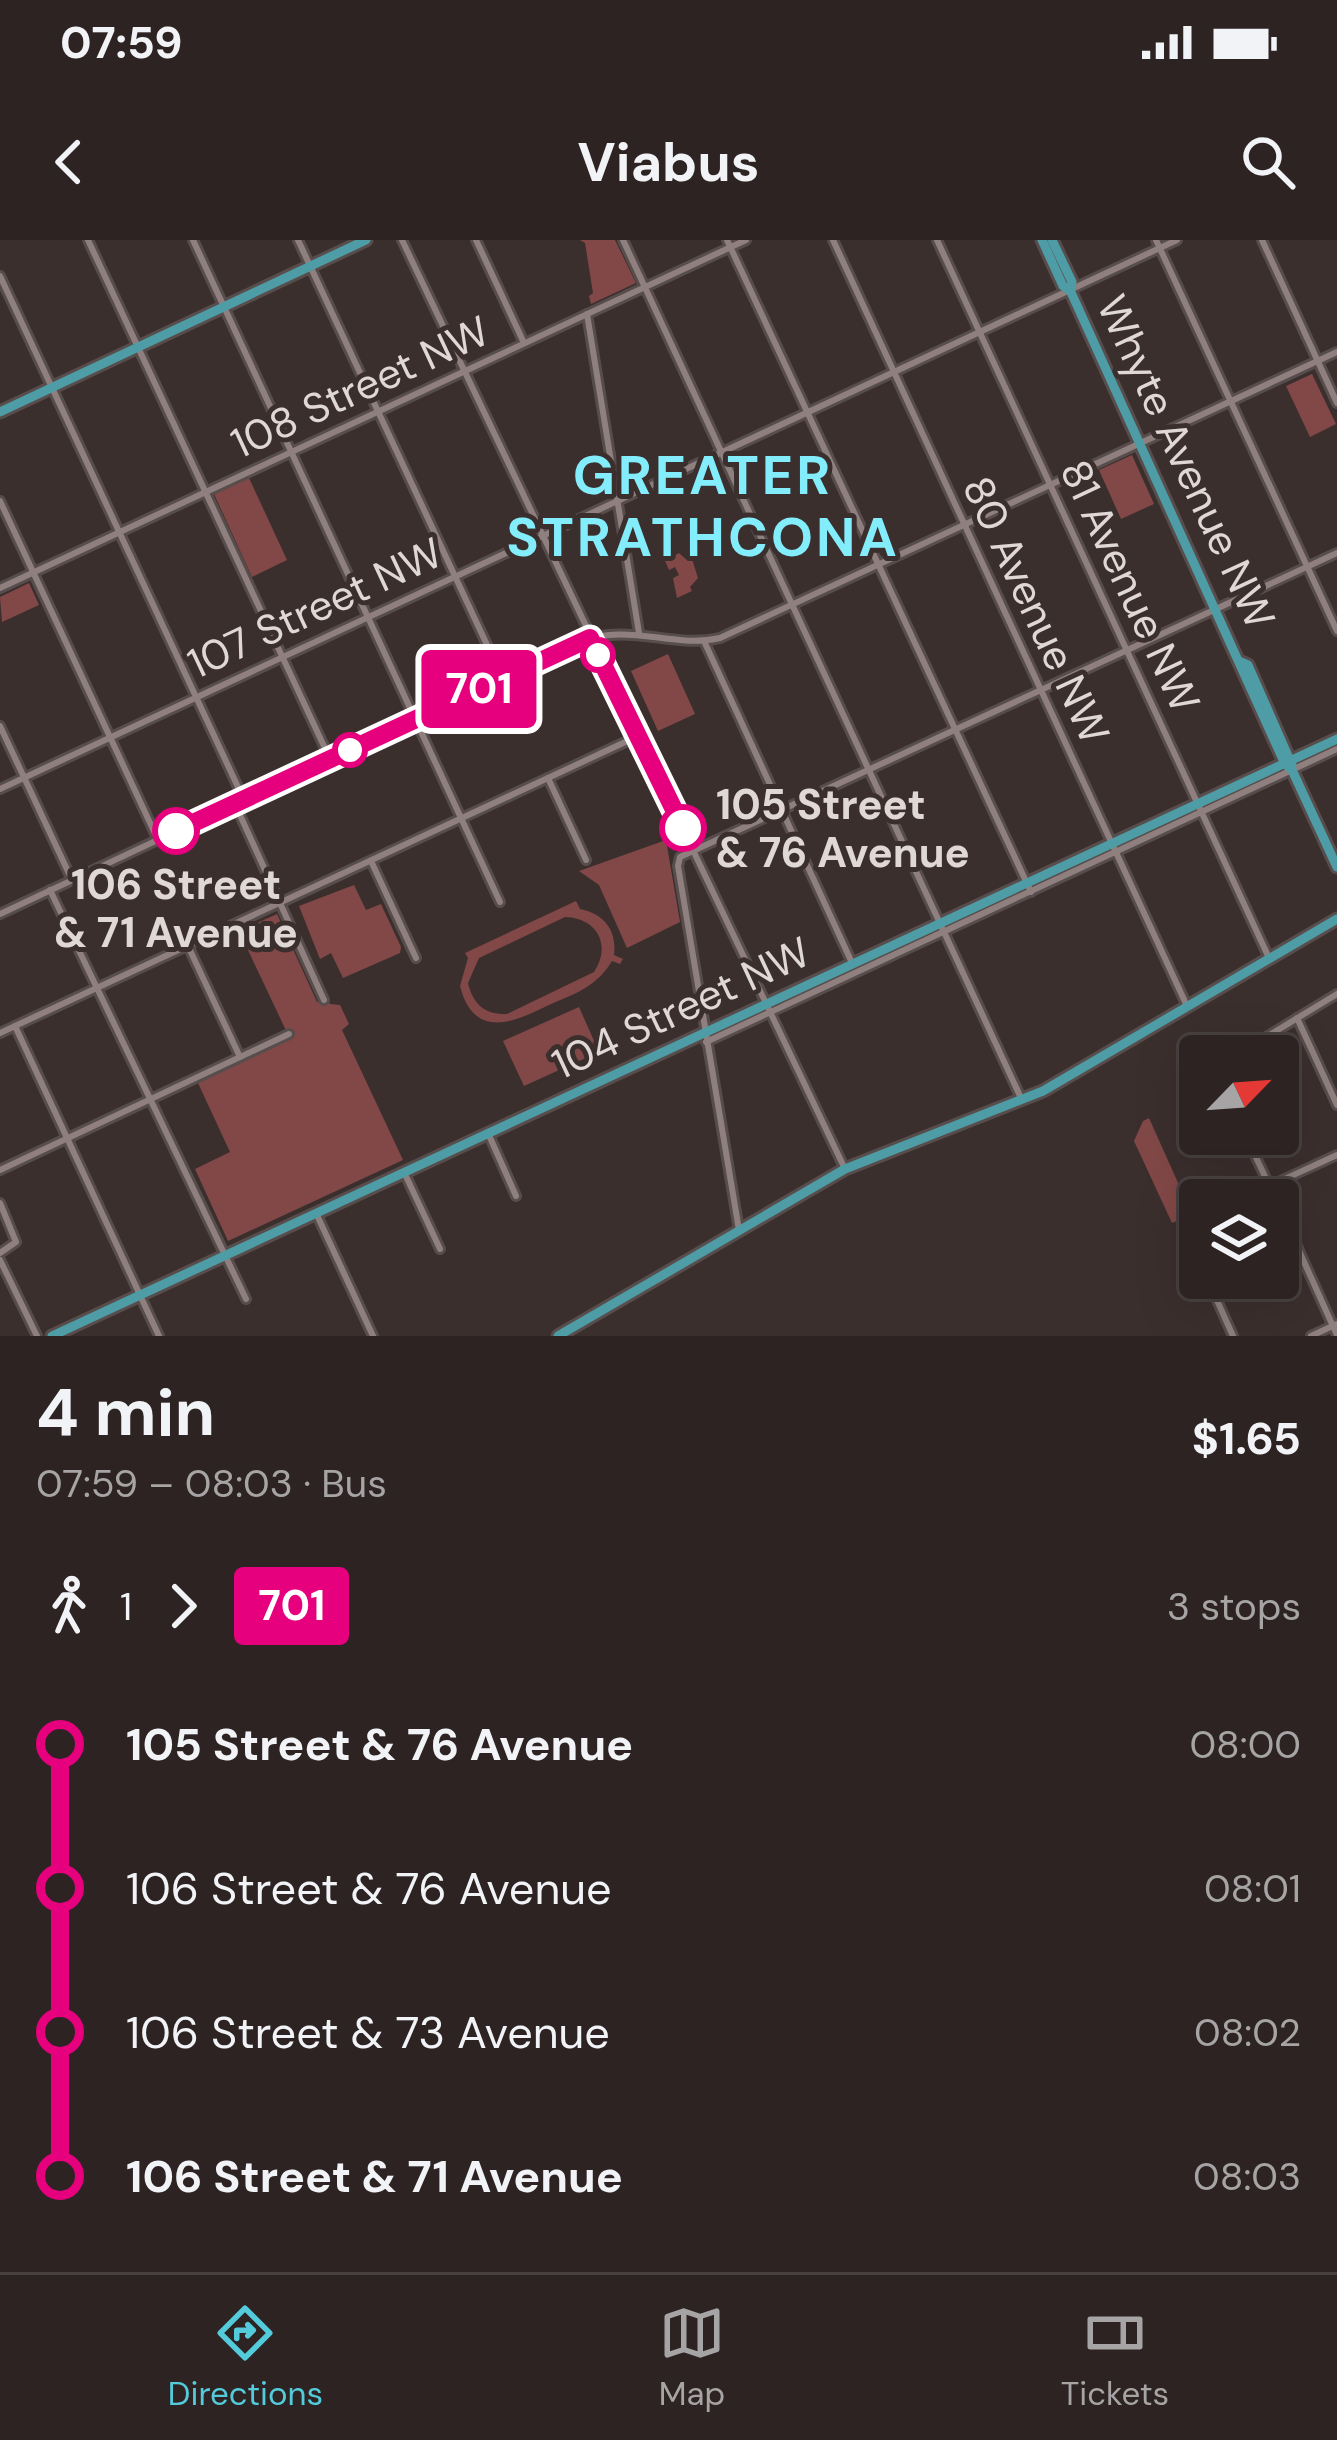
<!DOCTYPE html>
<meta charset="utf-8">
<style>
:root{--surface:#2c2322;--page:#382f2f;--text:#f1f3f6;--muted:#a6a4a5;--line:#484040;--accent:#53cbda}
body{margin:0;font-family:"DM Sans",sans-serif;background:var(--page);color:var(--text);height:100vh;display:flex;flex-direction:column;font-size:45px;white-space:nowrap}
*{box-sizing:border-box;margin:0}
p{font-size:39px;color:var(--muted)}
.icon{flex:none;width:66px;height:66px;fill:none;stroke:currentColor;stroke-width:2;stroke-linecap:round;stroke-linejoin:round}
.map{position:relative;height:1096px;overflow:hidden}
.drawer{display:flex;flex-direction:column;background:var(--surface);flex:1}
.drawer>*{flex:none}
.badge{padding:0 24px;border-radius:9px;font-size:42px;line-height:78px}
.needle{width:78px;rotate:65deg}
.buttons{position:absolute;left:1179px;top:795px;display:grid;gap:24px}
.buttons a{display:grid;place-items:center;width:120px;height:120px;border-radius:12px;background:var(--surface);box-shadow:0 12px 48px #0002,0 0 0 3px var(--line);font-size:60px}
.map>.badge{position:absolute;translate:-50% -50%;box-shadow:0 0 0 6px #fff}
.legs{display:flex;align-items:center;gap:18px;height:132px;padding:0 36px;font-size:39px}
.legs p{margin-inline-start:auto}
.head{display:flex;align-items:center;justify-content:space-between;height:204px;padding:0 36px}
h1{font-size:66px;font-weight:700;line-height:90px}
ul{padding:0 36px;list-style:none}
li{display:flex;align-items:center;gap:42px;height:144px;font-size:45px}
li i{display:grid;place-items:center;width:18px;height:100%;margin:0 15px;background:currentColor}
li i::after{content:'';width:30px;height:30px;margin:-15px;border:9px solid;border-radius:50%;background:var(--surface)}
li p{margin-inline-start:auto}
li:first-child i{background:linear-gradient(#0000 50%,currentColor 0)}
li:last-child i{background:linear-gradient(currentColor 50%,#0000 0)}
.status{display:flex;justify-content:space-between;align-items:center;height:84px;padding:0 60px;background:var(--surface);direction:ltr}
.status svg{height:33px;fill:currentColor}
header{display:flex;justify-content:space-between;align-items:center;height:156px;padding:0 36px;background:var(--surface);font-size:54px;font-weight:700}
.tab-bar{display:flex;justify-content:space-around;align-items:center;height:168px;border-top:3px solid var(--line);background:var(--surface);font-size:33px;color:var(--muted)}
.tab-bar a{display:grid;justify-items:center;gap:6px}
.tab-bar .on{color:var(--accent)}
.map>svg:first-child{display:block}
</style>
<div class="status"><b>07:59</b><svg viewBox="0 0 49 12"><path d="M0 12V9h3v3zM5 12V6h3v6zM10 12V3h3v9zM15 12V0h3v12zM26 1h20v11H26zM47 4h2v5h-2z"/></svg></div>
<header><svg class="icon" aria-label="back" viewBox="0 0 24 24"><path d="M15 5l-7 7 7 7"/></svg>Viabus<svg class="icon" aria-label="search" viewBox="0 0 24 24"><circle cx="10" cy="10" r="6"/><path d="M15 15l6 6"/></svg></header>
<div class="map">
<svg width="1337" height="1096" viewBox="0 0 1337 1096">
<rect width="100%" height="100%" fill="#3b2f2e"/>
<g fill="#814847" fill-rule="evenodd">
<path d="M580 0H615L636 43 591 64 589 56 593 53 585 3Z"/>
<path d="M1312 134 1336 184 1310 197 1286 146Z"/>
<path d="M1132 215 1154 264 1121 279 1099 230Z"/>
<path d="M249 238 287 320 252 337 214 254Z"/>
<path d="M679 313 688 321 692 319 698 338 690 347 692 351 677 358 673 338 679 335 675 327 669 330 665 321Z"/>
<path d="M29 343 39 365 2 382 0 357Z"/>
<path d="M668 414 695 474 658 491 631 431Z"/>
<path d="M666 600 680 682 627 708 599 645 579 631Z"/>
<path d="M354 645 366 670 381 664 401 707 400 713 343 738 331 713 320 719 299 666Z"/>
<path d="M576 661 580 669C604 674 617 690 614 715L623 719 620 724 612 721C597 746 577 753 551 764 515 782 474 801 460 746L468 718 465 713ZM565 677C597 678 612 705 594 732L507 774C486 775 473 765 468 743L479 718Z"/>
<path d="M277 674 317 762 327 759 330 764 340 765 349 784 342 790 403 920 228 1001 195 929 230 912 198 843 290 799 239 691Z"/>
<path d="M579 767 599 812 524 846 503 801Z"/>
<path d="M1149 878 1192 974 1172 983 1134 901 1143 881Z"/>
</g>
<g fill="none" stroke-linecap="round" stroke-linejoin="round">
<g stroke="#574d4c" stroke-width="12">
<g id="minor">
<path d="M88 0 330 519"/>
<path d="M193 0 500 662"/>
<path d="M298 0 502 437"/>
<path d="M402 0 845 929"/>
<path d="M476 0 524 103"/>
<path d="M623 0 1021 858"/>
<path d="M727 0 1031 652"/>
<path d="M833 0 1187 766"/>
<path d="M937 0 1269 718"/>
<path d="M1156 0 1337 391"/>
<path d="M1262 0 1337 163"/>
<path d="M0 36 244 560"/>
<path d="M587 74 639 393"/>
<path d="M0 261 158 600"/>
<path d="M0 348 746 0"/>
<path d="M704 401 853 725"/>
<path d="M0 486 72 640"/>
<path d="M548 538 586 620"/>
<path d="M0 549 1177 0"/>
<path d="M235 564 324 760"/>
<path d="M371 621 416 718"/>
<path d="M50 650 246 1059"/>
<path d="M0 674 579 402C630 382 672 409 720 398L1337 112"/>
<path d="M188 706 240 817"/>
<path d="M1297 778 1337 865"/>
<path d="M15 786 159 1096"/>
<path d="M0 793 636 497"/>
<path d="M706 802 1337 509"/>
<path d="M1235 816 1337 754"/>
<path d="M488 893 516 956"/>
<path d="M1245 894 1276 960"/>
<path d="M0 930 289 794"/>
<path d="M404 932 440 1009"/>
<path d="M1239 960 1337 915"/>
<path d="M0 963 16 1002 0 1013"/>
<path d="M1278 964 1337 1095"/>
<path d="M316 973 373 1096"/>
<path d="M1200 978 1183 985 1200 1023"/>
<path d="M739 990 678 626 680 617 1337 313"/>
<path d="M0 1020 37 1096"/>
<path d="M1207 1038 1233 1096"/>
<path d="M1311 1096 1337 1084"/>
</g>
</g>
<g stroke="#574d4c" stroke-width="15">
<g id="major">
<path d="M1042 0 1063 46 1070 50"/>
<path d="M1052 0 1072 42 1070 50 1285 524 1292 530 1337 627"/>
<path d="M0 172 366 0"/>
<path d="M1241 422 1248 425 1292 525"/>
<path d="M52 1096 1337 499"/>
<path d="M558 1096 845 929 1043 851 1337 679"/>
</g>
</g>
<use href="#minor" stroke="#8f807f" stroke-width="6"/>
<use href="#major" stroke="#4e9ca5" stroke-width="9"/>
</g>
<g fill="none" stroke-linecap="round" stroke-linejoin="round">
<g stroke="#fff" stroke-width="27">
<path id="line-1" d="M176 591 590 398 683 588"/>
</g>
<use href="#line-1" stroke="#e6007e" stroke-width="18"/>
</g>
<g fill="#fff" stroke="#e6007e" stroke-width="6">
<circle cx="598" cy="415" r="15"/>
<circle cx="350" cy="510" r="15"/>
<circle cx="683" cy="588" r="21"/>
<circle cx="176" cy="591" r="21"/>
</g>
<g text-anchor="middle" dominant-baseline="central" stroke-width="10" stroke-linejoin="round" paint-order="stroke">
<g font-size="42" fill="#e0d8d7" stroke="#3b2f2e">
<text transform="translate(360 147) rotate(-25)">108 Street NW</text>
<text transform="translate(1186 222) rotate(65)">Whyte Avenue NW</text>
<text transform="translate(1130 346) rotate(65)">81 Avenue NW</text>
<text transform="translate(315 368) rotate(-25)">107 Street NW</text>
<text transform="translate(1036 370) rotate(65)">80 Avenue NW</text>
<text transform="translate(681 768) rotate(-25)">104 Street NW</text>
</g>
<g font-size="42" font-weight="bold" fill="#e0d8d7" stroke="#3b2f2e" text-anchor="start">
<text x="716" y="564">105 Street<tspan x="716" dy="48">&amp; 76 Avenue</tspan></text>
<text x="176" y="644" text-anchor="middle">106 Street<tspan x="176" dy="48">&amp; 71 Avenue</tspan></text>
</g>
<g font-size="54" font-weight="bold" letter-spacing="3" fill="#83edfc" stroke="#3b2f2e">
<text x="703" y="235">GREATER<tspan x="703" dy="62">STRATHCONA</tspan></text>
</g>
</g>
</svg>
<div class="buttons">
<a><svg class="needle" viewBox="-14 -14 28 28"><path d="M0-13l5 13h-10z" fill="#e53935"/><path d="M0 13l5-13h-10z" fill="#a6a4a5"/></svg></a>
<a><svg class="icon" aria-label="layers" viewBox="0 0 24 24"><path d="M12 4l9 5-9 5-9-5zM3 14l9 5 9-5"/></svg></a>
</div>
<b class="badge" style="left:479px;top:449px;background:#e6007e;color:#fff">701</b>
</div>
<section class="drawer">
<div class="head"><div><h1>4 min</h1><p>07:59 – 08:03 · Bus</p></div><b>$1.65</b></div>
<div class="legs"><svg class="icon" aria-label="walk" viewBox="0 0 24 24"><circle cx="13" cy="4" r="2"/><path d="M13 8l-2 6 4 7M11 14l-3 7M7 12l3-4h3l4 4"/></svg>1<svg class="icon" aria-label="forward" viewBox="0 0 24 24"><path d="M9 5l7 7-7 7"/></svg><b class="badge" style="background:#e6007e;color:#fff">701</b><p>3 stops</p></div>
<ul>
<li><i style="color:#e6007e"></i><b>105 Street &amp; 76 Avenue</b><p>08:00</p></li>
<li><i style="color:#e6007e"></i><span>106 Street &amp; 76 Avenue</span><p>08:01</p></li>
<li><i style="color:#e6007e"></i><span>106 Street &amp; 73 Avenue</span><p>08:02</p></li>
<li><i style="color:#e6007e"></i><b>106 Street &amp; 71 Avenue</b><p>08:03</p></li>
</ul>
</section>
<nav class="tab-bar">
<a class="on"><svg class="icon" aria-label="directions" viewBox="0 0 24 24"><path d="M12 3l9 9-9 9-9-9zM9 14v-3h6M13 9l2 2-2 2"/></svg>Directions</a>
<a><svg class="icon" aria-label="map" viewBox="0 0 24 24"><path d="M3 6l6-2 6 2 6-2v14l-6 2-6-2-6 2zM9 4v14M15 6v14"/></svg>Map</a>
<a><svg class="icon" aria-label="tickets" viewBox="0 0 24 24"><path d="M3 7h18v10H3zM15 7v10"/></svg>Tickets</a>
</nav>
